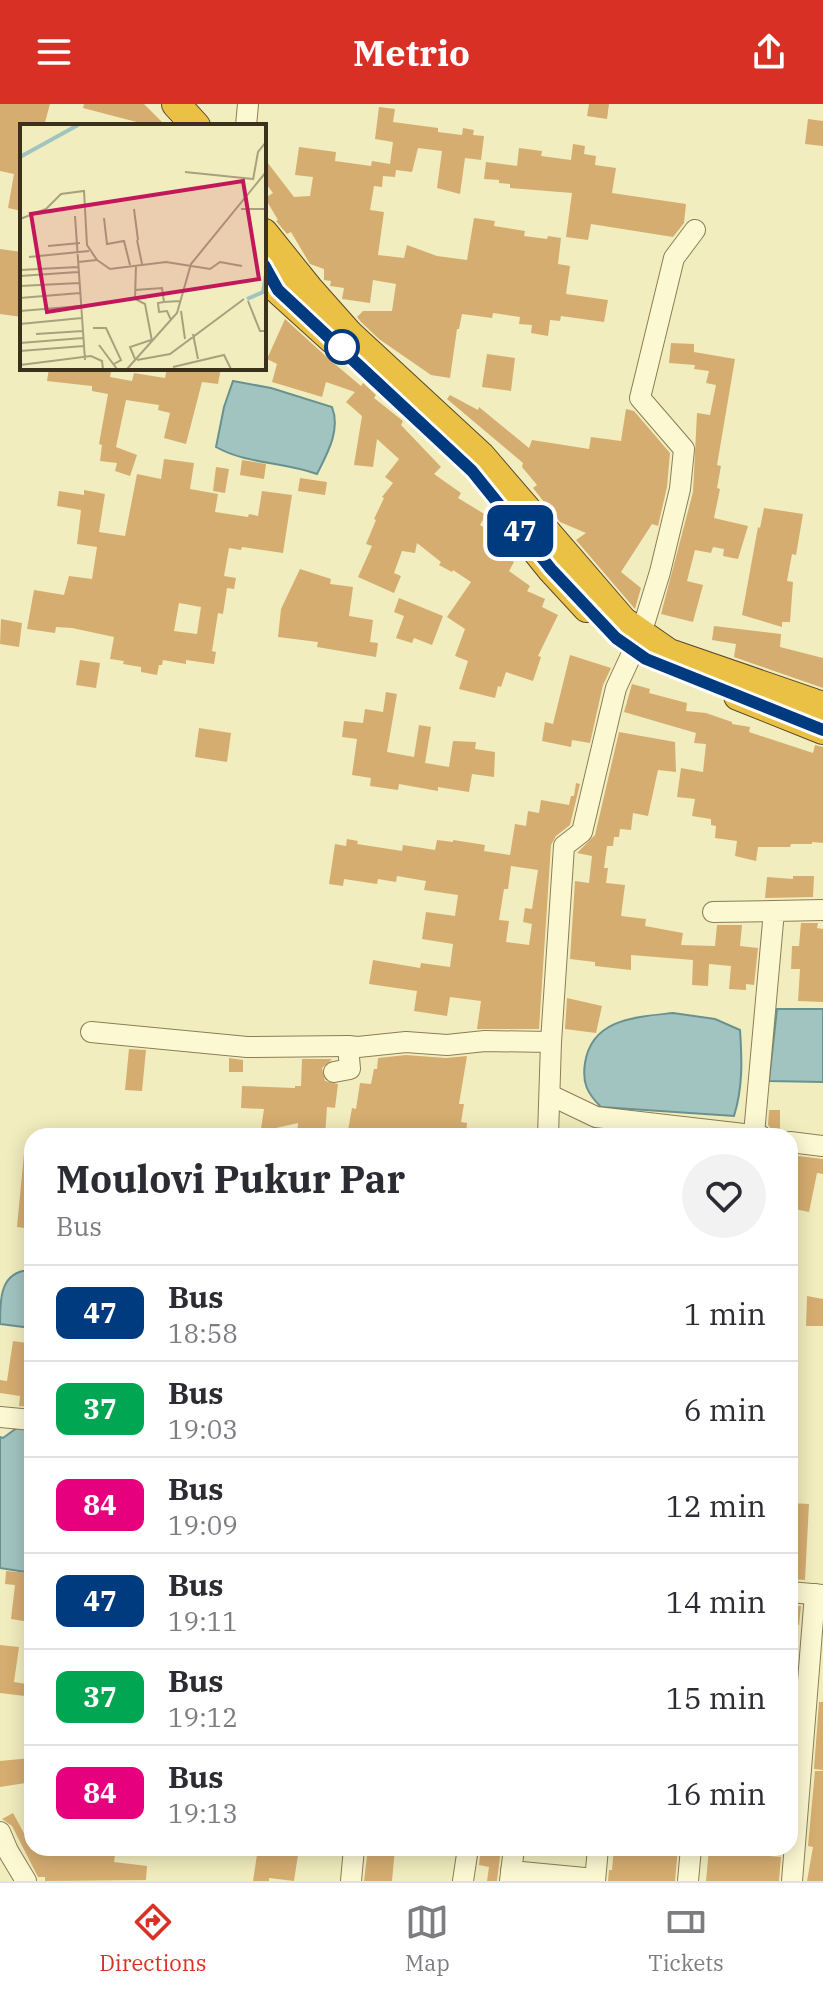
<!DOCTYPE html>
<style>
:root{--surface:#fff;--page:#f2f2f3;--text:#2b2b33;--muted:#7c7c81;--line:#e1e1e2;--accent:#d93025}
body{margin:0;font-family:"IBM Plex Serif",serif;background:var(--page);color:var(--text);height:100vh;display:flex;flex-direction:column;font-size:30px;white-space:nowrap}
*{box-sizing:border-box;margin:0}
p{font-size:26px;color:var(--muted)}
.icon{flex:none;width:44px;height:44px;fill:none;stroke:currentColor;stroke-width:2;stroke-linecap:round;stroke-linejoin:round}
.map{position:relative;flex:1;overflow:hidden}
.panel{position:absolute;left:24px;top:1024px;width:774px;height:728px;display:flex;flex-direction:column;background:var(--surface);border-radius:24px;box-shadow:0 4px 20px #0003}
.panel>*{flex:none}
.badge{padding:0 16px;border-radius:12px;font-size:28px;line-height:52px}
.map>.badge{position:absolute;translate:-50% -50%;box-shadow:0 0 0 4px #fff}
.round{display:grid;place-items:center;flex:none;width:84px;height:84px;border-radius:42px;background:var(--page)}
.headline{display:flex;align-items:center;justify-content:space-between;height:136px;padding:0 32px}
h1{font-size:38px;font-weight:800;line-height:60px}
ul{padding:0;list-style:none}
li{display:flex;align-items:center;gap:24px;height:96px;padding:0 32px;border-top:2px solid var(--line)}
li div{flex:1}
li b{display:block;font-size:30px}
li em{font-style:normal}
li .badge{min-width:88px;font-weight:700;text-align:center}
header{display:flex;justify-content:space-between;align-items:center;height:104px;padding:0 32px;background:var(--accent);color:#fff;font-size:36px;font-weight:800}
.tabs{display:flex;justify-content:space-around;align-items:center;height:112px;border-top:2px solid var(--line);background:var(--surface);font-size:22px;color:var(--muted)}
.tabs a{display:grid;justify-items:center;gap:4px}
.tabs .current{color:var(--accent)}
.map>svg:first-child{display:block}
</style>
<header><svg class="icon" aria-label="menu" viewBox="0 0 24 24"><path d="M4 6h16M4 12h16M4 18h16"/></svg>Metrio<svg class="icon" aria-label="share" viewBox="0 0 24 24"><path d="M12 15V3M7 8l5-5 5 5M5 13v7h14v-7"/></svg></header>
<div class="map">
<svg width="823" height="1777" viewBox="0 0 823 1777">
<rect width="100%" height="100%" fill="#f2edbe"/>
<g fill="#a2c4c0" stroke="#689290" stroke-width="2">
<path d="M233 277 271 284 332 303C341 326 327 350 317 370 284 358 246 360 216 343L224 303Z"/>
<path d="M777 905H823V978L769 977Z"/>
<path d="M673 909 715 915 740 926C742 956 743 983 734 1012L601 1003C587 989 582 979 585 959 592 914 637 913 673 909Z"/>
<path d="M23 1167H32V1224L0 1220C0 1197 0 1172 23 1167Z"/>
<path d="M25 1318 32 1319 29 1396 32 1397V1419L25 1440 26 1468 0 1464V1333L3 1334Z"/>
</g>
<g fill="#d5ad70" fill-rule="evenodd">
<path d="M0 0H50L44 22H22V107L8 104 14 70 0 67Z"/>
<path d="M84 0H144L166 22H152L83 4Z"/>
<path d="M589 0H609L607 15 587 12Z"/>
<path d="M379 3 395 5 393 18 438 24V28L462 31 463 24 474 26 473 31 484 32 481 56 465 54 460 90 437 84 442 47 418 44 412 68 396 66 395 73 383 72 382 83 374 82 370 106 384 108 378 151 404 154 407 141 437 152 467 156 474 114 495 117 494 122 525 127 524 132 547 135 548 132 561 134 558 160 570 162 566 190 608 196 604 218 561 212 560 217 550 216 548 232 531 229 532 221 519 220 520 213 493 209 492 214 462 210 459 225H457L450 274 431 271 379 235 361 218 357 213 363 207H392L396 180 373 176 370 199 342 195 344 184 330 182 331 177 324 176V165L310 160 291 128 287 130 276 117 278 116 265 94 273 89 264 77V54L294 93 310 92 313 73 295 71 299 43 336 48 335 57 371 62 372 57 390 60 393 38 375 35Z"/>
<path d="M808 15 823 17V42L805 40Z"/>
<path d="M573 40 585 42 584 50 596 52 595 61 616 64 612 89 686 100 684 119 673 133 591 120 588 136 566 133 572 89 510 84V80L499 79V76L484 75 486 58 517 62 519 44 542 47 541 52 571 56Z"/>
<path d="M0 145 22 148V213L0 210Z"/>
<path d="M285 215 330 256 361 282 363 279 376 291 374 294 403 317 401 321 441 363 434 370 461 389 458 394 486 411 480 421 507 437 500 449 514 458 509 467 530 482 527 487 545 495 542 503 558 511 538 552 541 553 533 577 506 568 501 583 498 582 495 594 459 585 468 557 455 552 465 525 447 513 471 478 453 466 452 468 439 461 441 458 417 439 415 449 402 447 394 469 401 472 394 489 358 473 372 442 366 440 376 416 374 415 384 394 382 393 393 379 385 373 399 355 377 335 373 363 354 361 362 312 346 298 355 288 326 278 322 293 272 278 277 260 267 255Z"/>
<path d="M671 239 694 240V248L735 255 717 361 721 362 717 384 720 385 714 414 748 422 738 455 723 452 724 445 713 443 711 449 695 446 687 477 703 481 693 518 661 510 693 388 697 309 710 311 716 281 706 279 709 267 694 265 695 261 669 259Z"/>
<path d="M487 250 515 254 511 287 482 283Z"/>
<path d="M49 264H112L110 273 132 277 134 269 165 274 167 264 187 267 188 264H221L218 280 202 278 186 340 164 334 170 309 158 306 159 301 126 296 116 343 137 351 130 372 115 367 117 359 100 357 102 341 99 340 108 290 92 287V282L47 277Z"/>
<path d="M450 291 478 306 479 303 529 344 532 336 589 345 591 333 621 337 626 305 634 307 670 349 667 383 658 422 652 420 621 468 641 484 635 505 576 436 586 429 560 418 533 384 537 381 522 363 523 359 447 295Z"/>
<path d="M164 355 194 359 190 385 218 390 215 408 248 413 249 410 258 412 262 387 292 391 283 449 242 443 241 446 229 444 224 472 236 474 234 485 227 484 223 510 218 509 212 547 216 548 214 560 186 556V560L163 556 162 561H159L157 571 141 568V563L123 560 124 557 110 555 114 533 72 524 56 523 55 529 27 525 34 486 64 491 69 472 92 475 97 443 77 440 81 406 57 402 59 387 84 391V386L105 390 99 428 125 432 137 370 161 375ZM179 499 201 503 197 530 174 527Z"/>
<path d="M242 356 266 360 264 375 240 371Z"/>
<path d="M216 363 229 365 225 389 213 387Z"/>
<path d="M300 374 327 378 325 391 298 387Z"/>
<path d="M764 404 803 410 796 451 792 450 787 477 793 478 790 518H782V523L742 511 758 423 760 424Z"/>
<path d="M300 465 331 475 330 480 353 483 349 512 373 516 370 538 378 539 376 553 317 543 318 538 278 533 281 505Z"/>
<path d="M399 494 443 512 432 541 414 534 412 539 396 534 404 512 394 508Z"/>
<path d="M1 515 22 519 19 543 0 540Z"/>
<path d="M714 522 781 530 780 543 823 554V584L734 553 736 540 712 536Z"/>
<path d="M570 551 611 564 603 581 590 639 572 636 571 643 542 637 545 618 553 620Z"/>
<path d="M80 556 100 559 96 584 76 581Z"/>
<path d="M632 580 650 585 649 589 687 599 686 607 706 609 732 618V620L750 623 749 628 813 649 815 641 823 643V739L812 738V740H791L790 743H758L756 757 735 752 737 737 715 734 716 722 711 721V715L692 712 695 695 677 693 681 664 703 668 706 640 694 639 696 629 624 608Z"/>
<path d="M386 588 397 590 387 648 414 653 419 621 431 623 425 659 449 663 453 637 476 638 475 645 495 648 494 673 472 670 469 688 438 683V687L399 680 398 686 370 682 371 674 352 671 357 635 342 633 344 617 363 619 365 605 383 608Z"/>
<path d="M199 624 231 629 227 658 195 653Z"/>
<path d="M619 628 675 638 676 668 658 666 648 712 633 709 631 726 620 725 619 733H614L613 742H607L604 764H608L606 779 625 781 621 812 646 815 645 822 683 829 681 841 715 842 717 821H742L740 842 758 844 754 881 746 880V886L729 885 731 862 709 860 708 882 692 881 693 856 631 851V866L595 862V858L570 855 575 777 589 779 592 752 577 749 595 731Z"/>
<path d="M576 679 580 680 570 721 556 732 551 741 539 925H477L481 897 450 893 447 912 414 907 417 887 369 880 373 856 420 864 421 859 450 863 453 840 422 835 426 808 455 812 458 791 424 786 426 777 397 772 396 778 378 775 377 780 344 775 343 782 329 780 335 740 346 742 347 735 358 737 357 740 402 747 403 741 435 746 437 736 453 738V736L485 741 484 747 510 751 515 720 526 722 528 707 539 709 541 696 569 701 571 692H574ZM511 762 538 766 532 805 525 804 523 818 532 820 529 841 506 838 509 817 499 816 504 785H508Z"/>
<path d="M793 772H814L813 793 765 794 767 773 793 775Z"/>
<path d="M801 819H818L817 824 823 825V898L798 897 800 865H791L792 842H799Z"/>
<path d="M567 894 602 902 596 929 565 925Z"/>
<path d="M129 945 146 946 142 987 125 986Z"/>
<path d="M406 951 446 954 467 952 459 1000H464L461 1018 467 1019 466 1032 388 1030V1032H347L352 1004 356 1005 360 979 371 980 374 965H377L378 954Z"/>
<path d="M229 954 243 956V968H229Z"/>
<path d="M302 955H332L322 964 325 977 338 980 335 1004 327 1003 325 1032H297L298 1019 267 1026 261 1025 264 1005 241 1004 242 982 295 984V982H301Z"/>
<path d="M769 1006H780V1027H773L768 1021Z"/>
<path d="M24 1050 32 1051V1125L17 1123Z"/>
<path d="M790 1051 823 1055V1070L817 1069 809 1108 790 1104Z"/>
<path d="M807 1192 823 1195V1222H806Z"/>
<path d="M13 1237 27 1239 26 1242 32 1243V1303L19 1302 20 1292 0 1289V1276L7 1277Z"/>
<path d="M790 1399 809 1400 805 1476 790 1475Z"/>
<path d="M6 1467 32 1469 30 1518 11 1515 15 1481 5 1480Z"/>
<path d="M790 1501 801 1502 799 1521 790 1520Z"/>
<path d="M0 1541 19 1543 14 1578 27 1580 25 1592 0 1589Z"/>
<path d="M819 1598H823V1666L814 1665Z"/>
<path d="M31 1654 32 1678 0 1683V1657Z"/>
<path d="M815 1667H823V1777H807L813 1743 808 1742Z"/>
<path d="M13 1709 32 1744 64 1746V1744H116L114 1758 147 1762 146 1776 45 1777V1773H38L12 1722 2 1715Z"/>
<path d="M258 1744H299L294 1777 269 1774V1777H253Z"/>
<path d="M368 1744H395L392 1777H364Z"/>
<path d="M481 1744H501L497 1777H487L489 1763 479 1761Z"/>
<path d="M614 1744H678L675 1777H608L609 1766H612Z"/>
<path d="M709 1744H770L769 1752 781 1753 779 1777H706Z"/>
</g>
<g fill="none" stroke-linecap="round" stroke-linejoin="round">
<g stroke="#8d7d55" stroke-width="22">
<g id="minor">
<path d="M246 22 248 0"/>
<path d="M713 808 774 807"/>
<path d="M91 928 247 943 348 942"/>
<path d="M334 968 350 965 348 942 358 943 406 938 447 941 485 937 551 938"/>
<path d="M550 991 596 1013 761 1032"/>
<path d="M754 1030 774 807 823 806"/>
<path d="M548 1032 551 938 564 742 582 728 616 584 641 530 660 468 680 385 684 345 640 294 674 154 695 126"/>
<path d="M790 1038 823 1042"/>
<path d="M0 1313 32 1316"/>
<path d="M790 1488 823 1491"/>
<path d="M0 1728 8 1747 26 1777"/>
<path d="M511 1767 595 1775"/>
<path d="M351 1777 354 1744"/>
<path d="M463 1777 468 1744"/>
<path d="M510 1777 514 1744"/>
<path d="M595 1777 598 1744"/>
<path d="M688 1777 691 1744"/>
<path d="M792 1777 815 1490"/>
</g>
</g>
<g stroke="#5a492a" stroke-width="30">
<g id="highway">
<path d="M176 0 196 22"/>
<path d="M264 129 309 185 349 230 481 352 623 517 669 549 823 602"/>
<path d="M264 161 278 186 332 235"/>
<path d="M510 414 551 465 587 504"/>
<path d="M738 592 823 626"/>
</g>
</g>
<use href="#minor" stroke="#fcf8d2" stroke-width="20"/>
<use href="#highway" stroke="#ebc145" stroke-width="28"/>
</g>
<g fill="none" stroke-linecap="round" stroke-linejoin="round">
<g stroke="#fff" stroke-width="18">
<path id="line" d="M264 161 278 186 472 367 551 465 616 534 646 555 823 626"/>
</g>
<use href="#line" stroke="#003b80" stroke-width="12"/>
</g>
<circle fill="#fff" stroke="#003b80" stroke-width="4" cx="342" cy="243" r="16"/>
<g transform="translate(20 20)">
<rect width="246" height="246" fill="#f2edbe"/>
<path fill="none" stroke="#a2c4c0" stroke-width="4" d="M0 33 58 1M227 175 243 168 246 151"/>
<path fill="none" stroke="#a9a17d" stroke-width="2" d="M165 48 233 55M233 56 238 28 246 18M114 85 118 116M221 85H246M55 92 65 236M84 94 87 120 104 117 110 141M0 95 26 85 41 70 64 67 67 121 77 136 58 138M117 116 122 140M28 122 60 119M9 133 69 127M77 136 90 145 146 138 190 145 200 138 222 142M116 141 115 175 125 180 132 217M0 146 58 143M0 152 58 148M0 162 59 159M115 166 142 164 144 178 160 177M0 174 60 169M228 177 240 207H246M144 178 138 179 139 188 147 187 151 196M0 187 61 182M161 187 165 215M0 200 62 194M73 204H86L101 236 94 240M16 210 63 207M173 210 178 235M0 219 63 214M79 221 97 245M0 227 64 222M115 235 110 223 131 216M117 236 150 230 224 175M0 241 71 232 82 237 83 245M153 243 204 231 211 245M107 245 157 189 171 140 246 48"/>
<path fill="#c2185b" fill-opacity="0.15" stroke="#c2185b" stroke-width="4" d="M223 57 239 155 27 188 11 90Z"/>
<rect width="246" height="246" fill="none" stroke="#3b301b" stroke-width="4"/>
</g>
</svg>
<b class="badge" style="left:520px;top:427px;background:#003b80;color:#fff">47</b>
<section class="panel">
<div class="headline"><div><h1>Moulovi Pukur Par</h1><p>Bus</p></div><a class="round"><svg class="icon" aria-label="heart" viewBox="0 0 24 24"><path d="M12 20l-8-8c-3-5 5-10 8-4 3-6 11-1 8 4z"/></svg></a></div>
<ul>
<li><span class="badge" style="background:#003b80;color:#fff">47</span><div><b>Bus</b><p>18:58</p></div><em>1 min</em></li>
<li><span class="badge" style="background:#00a651;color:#fff">37</span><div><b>Bus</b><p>19:03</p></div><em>6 min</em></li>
<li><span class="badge" style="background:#e6007e;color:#fff">84</span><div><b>Bus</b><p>19:09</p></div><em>12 min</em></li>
<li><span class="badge" style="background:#003b80;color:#fff">47</span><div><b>Bus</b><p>19:11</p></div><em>14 min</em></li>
<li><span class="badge" style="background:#00a651;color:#fff">37</span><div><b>Bus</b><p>19:12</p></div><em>15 min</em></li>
<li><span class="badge" style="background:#e6007e;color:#fff">84</span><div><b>Bus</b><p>19:13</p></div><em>16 min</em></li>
</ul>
</section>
</div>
<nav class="tabs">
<a class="current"><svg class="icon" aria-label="directions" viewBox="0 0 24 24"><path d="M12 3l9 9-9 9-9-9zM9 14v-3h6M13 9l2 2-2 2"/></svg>Directions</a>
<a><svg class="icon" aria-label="map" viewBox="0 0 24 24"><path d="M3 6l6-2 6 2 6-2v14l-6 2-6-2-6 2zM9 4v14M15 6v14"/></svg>Map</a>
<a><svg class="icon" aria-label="tickets" viewBox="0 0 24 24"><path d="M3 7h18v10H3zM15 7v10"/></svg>Tickets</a>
</nav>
